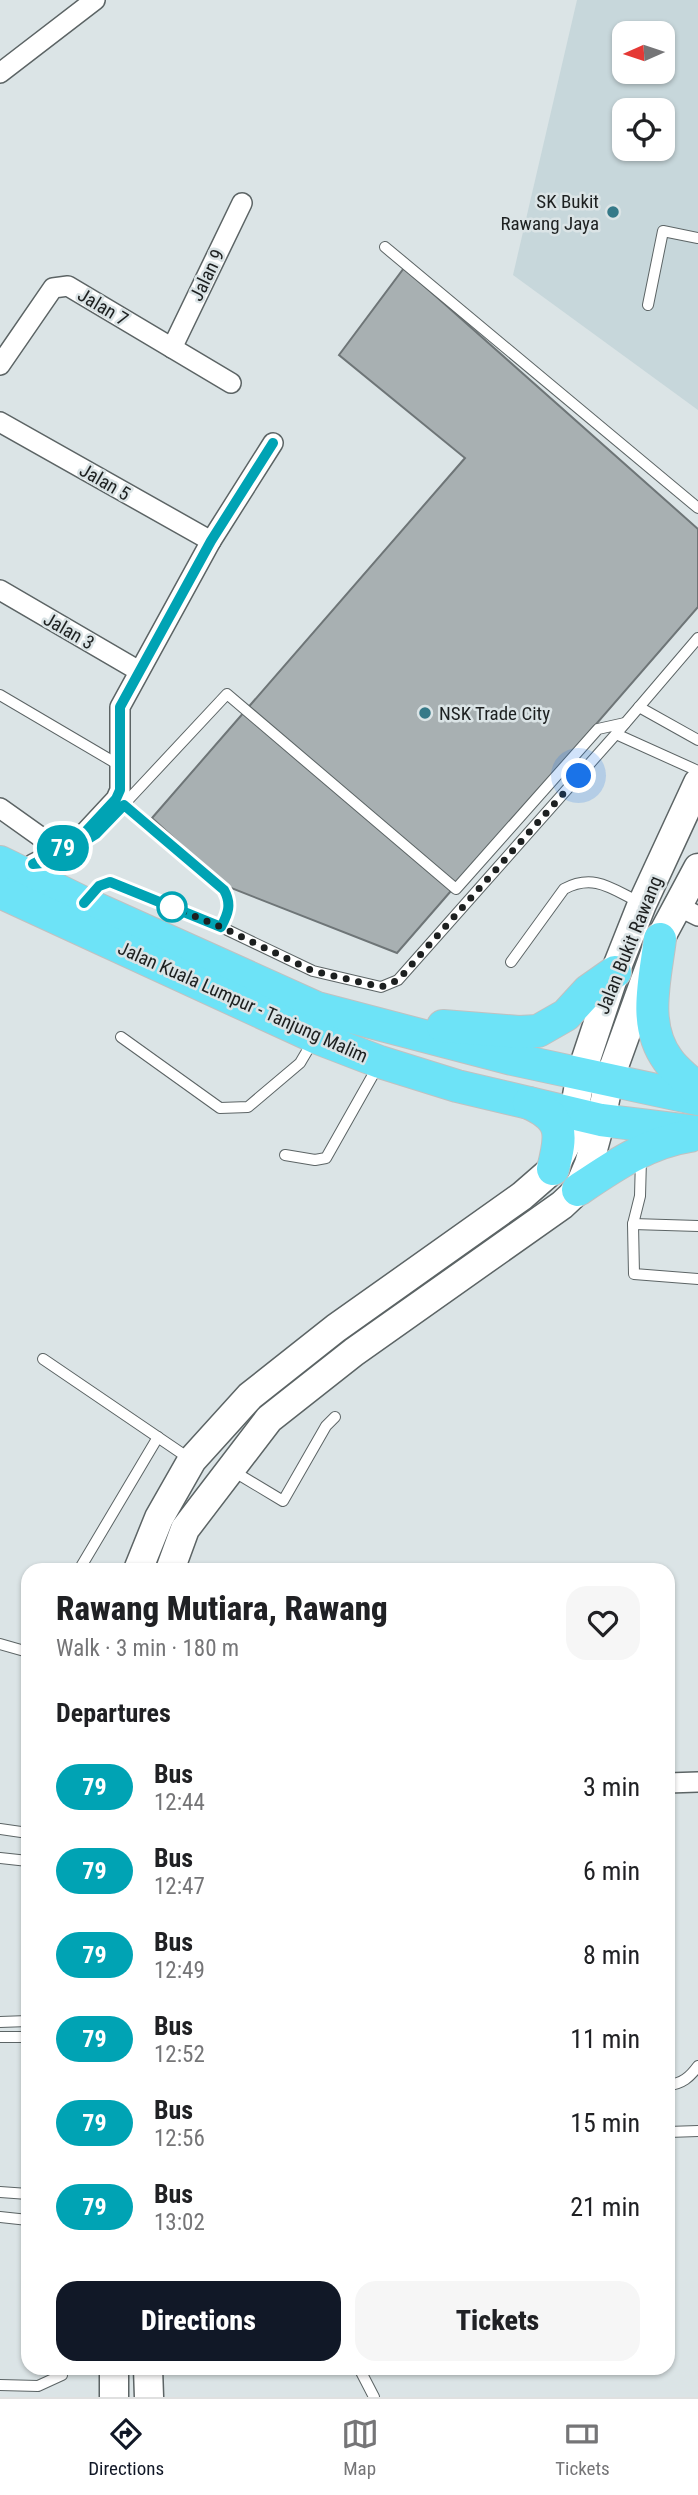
<!DOCTYPE html>
<meta charset="utf-8">
<style>
:root{--surface:#fff;--page:#f6f6f6;--text:#202124;--muted:#757577;--line:#e0e0e0;--accent:#111827}
body{margin:0;font-family:"Roboto Condensed",sans-serif;background:var(--page);color:var(--text);height:100vh;display:flex;flex-direction:column;font-size:26px;white-space:nowrap}
*{box-sizing:border-box;margin:0}
p{font-size:23px;color:var(--muted)}
.icon{flex:none;width:38px;height:38px;fill:none;stroke:currentColor;stroke-width:2;stroke-linecap:round;stroke-linejoin:round}
.map{position:relative;flex:1;overflow:hidden}
.details{position:absolute;left:21px;top:1563px;width:654px;height:812px;display:flex;flex-direction:column;background:var(--surface);border-radius:21px;box-shadow:0 2px 5px #0004}
.details>*{flex:none}
.badge{padding:0 14px;border-radius:23px;font-size:24px;line-height:46px}
.needle{width:46px;rotate:267deg}
.tools{position:absolute;left:612px;top:21px;display:grid;gap:14px}
.tools a{display:grid;place-items:center;width:63px;height:63px;border-radius:14px;background:var(--surface);box-shadow:0 2px 5px #0004;font-size:35px}
.you{position:absolute;width:35px;height:35px;margin:-18px;border:5px solid #fff;border-radius:50%;background:#1a73e8;box-shadow:0 0 0 10px #1a73e833}
.map>.badge{position:absolute;translate:-50% -50%;box-shadow:0 0 0 4px #fff}
h2{padding:0 35px;font-size:26px;line-height:63px}
.round{display:grid;place-items:center;flex:none;width:74px;height:74px;border-radius:21px;background:var(--page)}
.summary{display:flex;align-items:center;justify-content:space-between;height:119px;padding:0 35px}
h1{font-size:33px;font-weight:800;line-height:52px}
.primary-button{display:flex;gap:14px;margin-top:auto;padding:14px 35px}
.primary-button a{flex:1;height:80px;border-radius:21px;background:var(--accent);color:#fff;font-size:28px;font-weight:800;line-height:80px;text-align:center}
.primary-button a+a{background:var(--page);color:var(--text)}
ul{padding:0;list-style:none}
li{display:flex;align-items:center;gap:21px;height:84px;padding:0 35px}
li div{flex:1}
li b{display:block;font-size:26px}
li em{font-style:normal}
li .badge{min-width:77px;font-weight:700;text-align:center}
.menu{display:flex;justify-content:space-around;align-items:center;height:98px;border-top:2px solid var(--line);background:var(--surface);font-size:19px;color:var(--muted)}
.menu a{display:grid;justify-items:center;gap:4px}
.menu .on{color:var(--accent)}
.map>svg:first-child{display:block}
</style>
<div class="map">
<svg width="698" height="2397" viewBox="0 0 698 2397">
<rect width="100%" height="100%" fill="#dbe4e6"/>
<path fill="#c7d7db" fill-rule="evenodd" d="M577 0H698V410L513 275ZM625 33H663V72H625ZM625 110H663V149H625Z"/>
<path fill="#a8b0b2" stroke="#6e7577" stroke-width="2" d="M404 268 698 529V607L397 953 226 886 152 818 465 458 339 355Z"/>
<g fill="none" stroke-linecap="round" stroke-linejoin="round">
<g stroke="#5c6465" stroke-width="12">
<g id="lane">
<path d="M385 247 698 508"/>
<path d="M648 305 663 231 698 238"/>
<path d="M0 695 119 765"/>
<path d="M639 707 698 740"/>
<path d="M616 734 698 771"/>
<path d="M124 805 224 890 229 909 221 927"/>
<path d="M114 815 227 694 456 889 598 729 625 723"/>
<path d="M87 900 104 883H115L221 927 313 971 381 987 398 980 616 734 698 638"/>
<path d="M511 962 564 889C594 873 612 889 639 902"/>
<path d="M121 1037 220 1108 248 1107 300 1063 313 1041"/>
<path d="M285 1155 315 1160 326 1158 378 1066"/>
<path d="M641 1159 640 1196 633 1224 634 1274 698 1279"/>
<path d="M633 1224 698 1226"/>
<path d="M43 1359 190 1459"/>
<path d="M233 1471 283 1501 326 1426 335 1417"/>
<path d="M79 1570 158 1437"/>
<path d="M0 1644 28 1652"/>
<path d="M0 1829 28 1833"/>
<path d="M0 1858 28 1861"/>
<path d="M0 2022 28 2021"/>
<path d="M0 2037H28"/>
<path d="M668 2085C682 2084 690 2077 698 2066"/>
<path d="M668 2132 698 2131"/>
<path d="M0 2192 28 2194"/>
<path d="M0 2217 28 2220"/>
<path d="M359 2368 374 2397"/>
<path d="M0 2385 38 2386 62 2375V2368"/>
</g>
</g>
<g stroke="#5c6465" stroke-width="22">
<g id="street">
<path d="M0 73 95 0"/>
<path d="M172 348 242 203"/>
<path d="M0 365 53 288 68 286 231 383"/>
<path d="M0 422 211 541"/>
<path d="M0 590 139 671"/>
<path d="M0 808 59 850"/>
<path d="M33 864 76 842 116 799 120 790V707L211 541 273 443"/>
<path d="M678 906 698 916"/>
<path d="M668 1783 698 1782"/>
</g>
</g>
<g stroke="#5c6465" stroke-width="31">
<g id="secondary">
<path d="M138 1570 159 1518 192 1460 250 1396 336 1328 522 1196 553 1169 569 1139 581 1074 615 972 642 904 698 783"/>
<path d="M170 1570 185 1529 269 1419 354 1352 562 1205 578 1190 589 1164 601 1120 609 1080 660 939 698 868"/>
<path d="M114 2368V2397"/>
<path d="M148 2368 149 2397"/>
</g>
</g>
<g stroke="#c0c1c1" stroke-width="34">
<g id="primary">
<path d="M0 862 84 903 317 1008 512 1059 698 1099"/>
<path d="M0 892 315 1037 380 1062 457 1086 601 1120 698 1132"/>
<path d="M660 939C655 980 642 1025 668 1060 676 1072 689 1079 698 1091"/>
<path d="M443 1026 519 1032 538 1031 566 1015 588 991 615 972"/>
<path d="M529 1103C564 1119 562 1134 553 1169"/>
<path d="M578 1190C612 1167 648 1142 690 1136"/>
</g>
</g>
<use href="#lane" stroke="#fff" stroke-width="10"/>
<use href="#street" stroke="#fff" stroke-width="19"/>
<use href="#secondary" stroke="#fff" stroke-width="28"/>
<use href="#primary" stroke="#6de3f7" stroke-width="32"/>
</g>
<g fill="none" stroke-linecap="round" stroke-linejoin="round">
<g stroke="#fff" stroke-width="16">
<path id="line" d="M84 903 99 886 110 882 221 927C228 914 232 904 224 890L124 805 96 834 52 862 33 864 76 842 116 799 120 790V707L211 541 273 443"/>
</g>
<use href="#line" stroke="#00a3b4" stroke-width="10"/>
<path stroke="#1d2020" stroke-width="7" stroke-dasharray="0 12.6" d="M172 907 221 927 313 971 381 987 398 980 579 776"/>
</g>
<g fill="#357988" stroke="#dbe4e6" stroke-width="2.5">
<circle cx="613" cy="212" r="7"/>
<circle cx="425" cy="713" r="7"/>
</g>
<circle fill="#fff" stroke="#00a3b4" stroke-width="3.5" cx="172" cy="907" r="14"/>
<g text-anchor="middle" dominant-baseline="central" stroke-width="5" stroke-linejoin="round" paint-order="stroke">
<g font-size="19" fill="#1d2020" stroke="#dbe4e6" text-anchor="end">
<text x="599" y="201">SK Bukit<tspan x="599" dy="22">Rawang Jaya</tspan></text>
<text x="439" y="713" text-anchor="start">NSK Trade City</text>
</g>
<g font-size="19" fill="#1d2020" stroke="#dbe4e6">
<text transform="translate(207 275) rotate(-64)">Jalan 9</text>
<text transform="translate(103 307) rotate(31)">Jalan 7</text>
<text transform="translate(105 482) rotate(30)">Jalan 5</text>
<text transform="translate(69 631) rotate(30)">Jalan 3</text>
<text transform="translate(629 945) rotate(-68)">Jalan Bukit Rawang</text>
<text transform="translate(243 1002) rotate(24)">Jalan Kuala Lumpur - Tanjung Malim</text>
</g>
</g>
</svg>
<div class="tools">
<a><svg class="needle" viewBox="-14 -14 28 28"><path d="M0-13l5 13h-10z" fill="#e53935"/><path d="M0 13l5-13h-10z" fill="#757577"/></svg></a>
<a><svg class="icon" aria-label="locate" viewBox="0 0 24 24"><circle cx="12" cy="12" r="6"/><path d="M12 2v4M12 18v4M2 12h4M18 12h4"/></svg></a>
</div>
<div class="you" style="left:579px;top:776px"></div>
<b class="badge" style="left:63px;top:848px;background:#00a3b4;color:#fff">79</b>
<section class="details">
<div class="summary"><div><h1>Rawang Mutiara, Rawang</h1><p>Walk · 3 min · 180 m</p></div><a class="round"><svg class="icon" aria-label="heart" viewBox="0 0 24 24"><path d="M12 20l-8-8c-3-5 5-10 8-4 3-6 11-1 8 4z"/></svg></a></div>
<h2>Departures</h2>
<ul>
<li><span class="badge" style="background:#00a3b4;color:#fff">79</span><div><b>Bus</b><p>12:44</p></div><em>3 min</em></li>
<li><span class="badge" style="background:#00a3b4;color:#fff">79</span><div><b>Bus</b><p>12:47</p></div><em>6 min</em></li>
<li><span class="badge" style="background:#00a3b4;color:#fff">79</span><div><b>Bus</b><p>12:49</p></div><em>8 min</em></li>
<li><span class="badge" style="background:#00a3b4;color:#fff">79</span><div><b>Bus</b><p>12:52</p></div><em>11 min</em></li>
<li><span class="badge" style="background:#00a3b4;color:#fff">79</span><div><b>Bus</b><p>12:56</p></div><em>15 min</em></li>
<li><span class="badge" style="background:#00a3b4;color:#fff">79</span><div><b>Bus</b><p>13:02</p></div><em>21 min</em></li>
</ul>
<div class="primary-button"><a>Directions</a><a>Tickets</a></div>
</section>
</div>
<nav class="menu">
<a class="on"><svg class="icon" aria-label="directions" viewBox="0 0 24 24"><path d="M12 3l9 9-9 9-9-9zM9 14v-3h6M13 9l2 2-2 2"/></svg>Directions</a>
<a><svg class="icon" aria-label="map" viewBox="0 0 24 24"><path d="M3 6l6-2 6 2 6-2v14l-6 2-6-2-6 2zM9 4v14M15 6v14"/></svg>Map</a>
<a><svg class="icon" aria-label="tickets" viewBox="0 0 24 24"><path d="M3 7h18v10H3zM15 7v10"/></svg>Tickets</a>
</nav>
